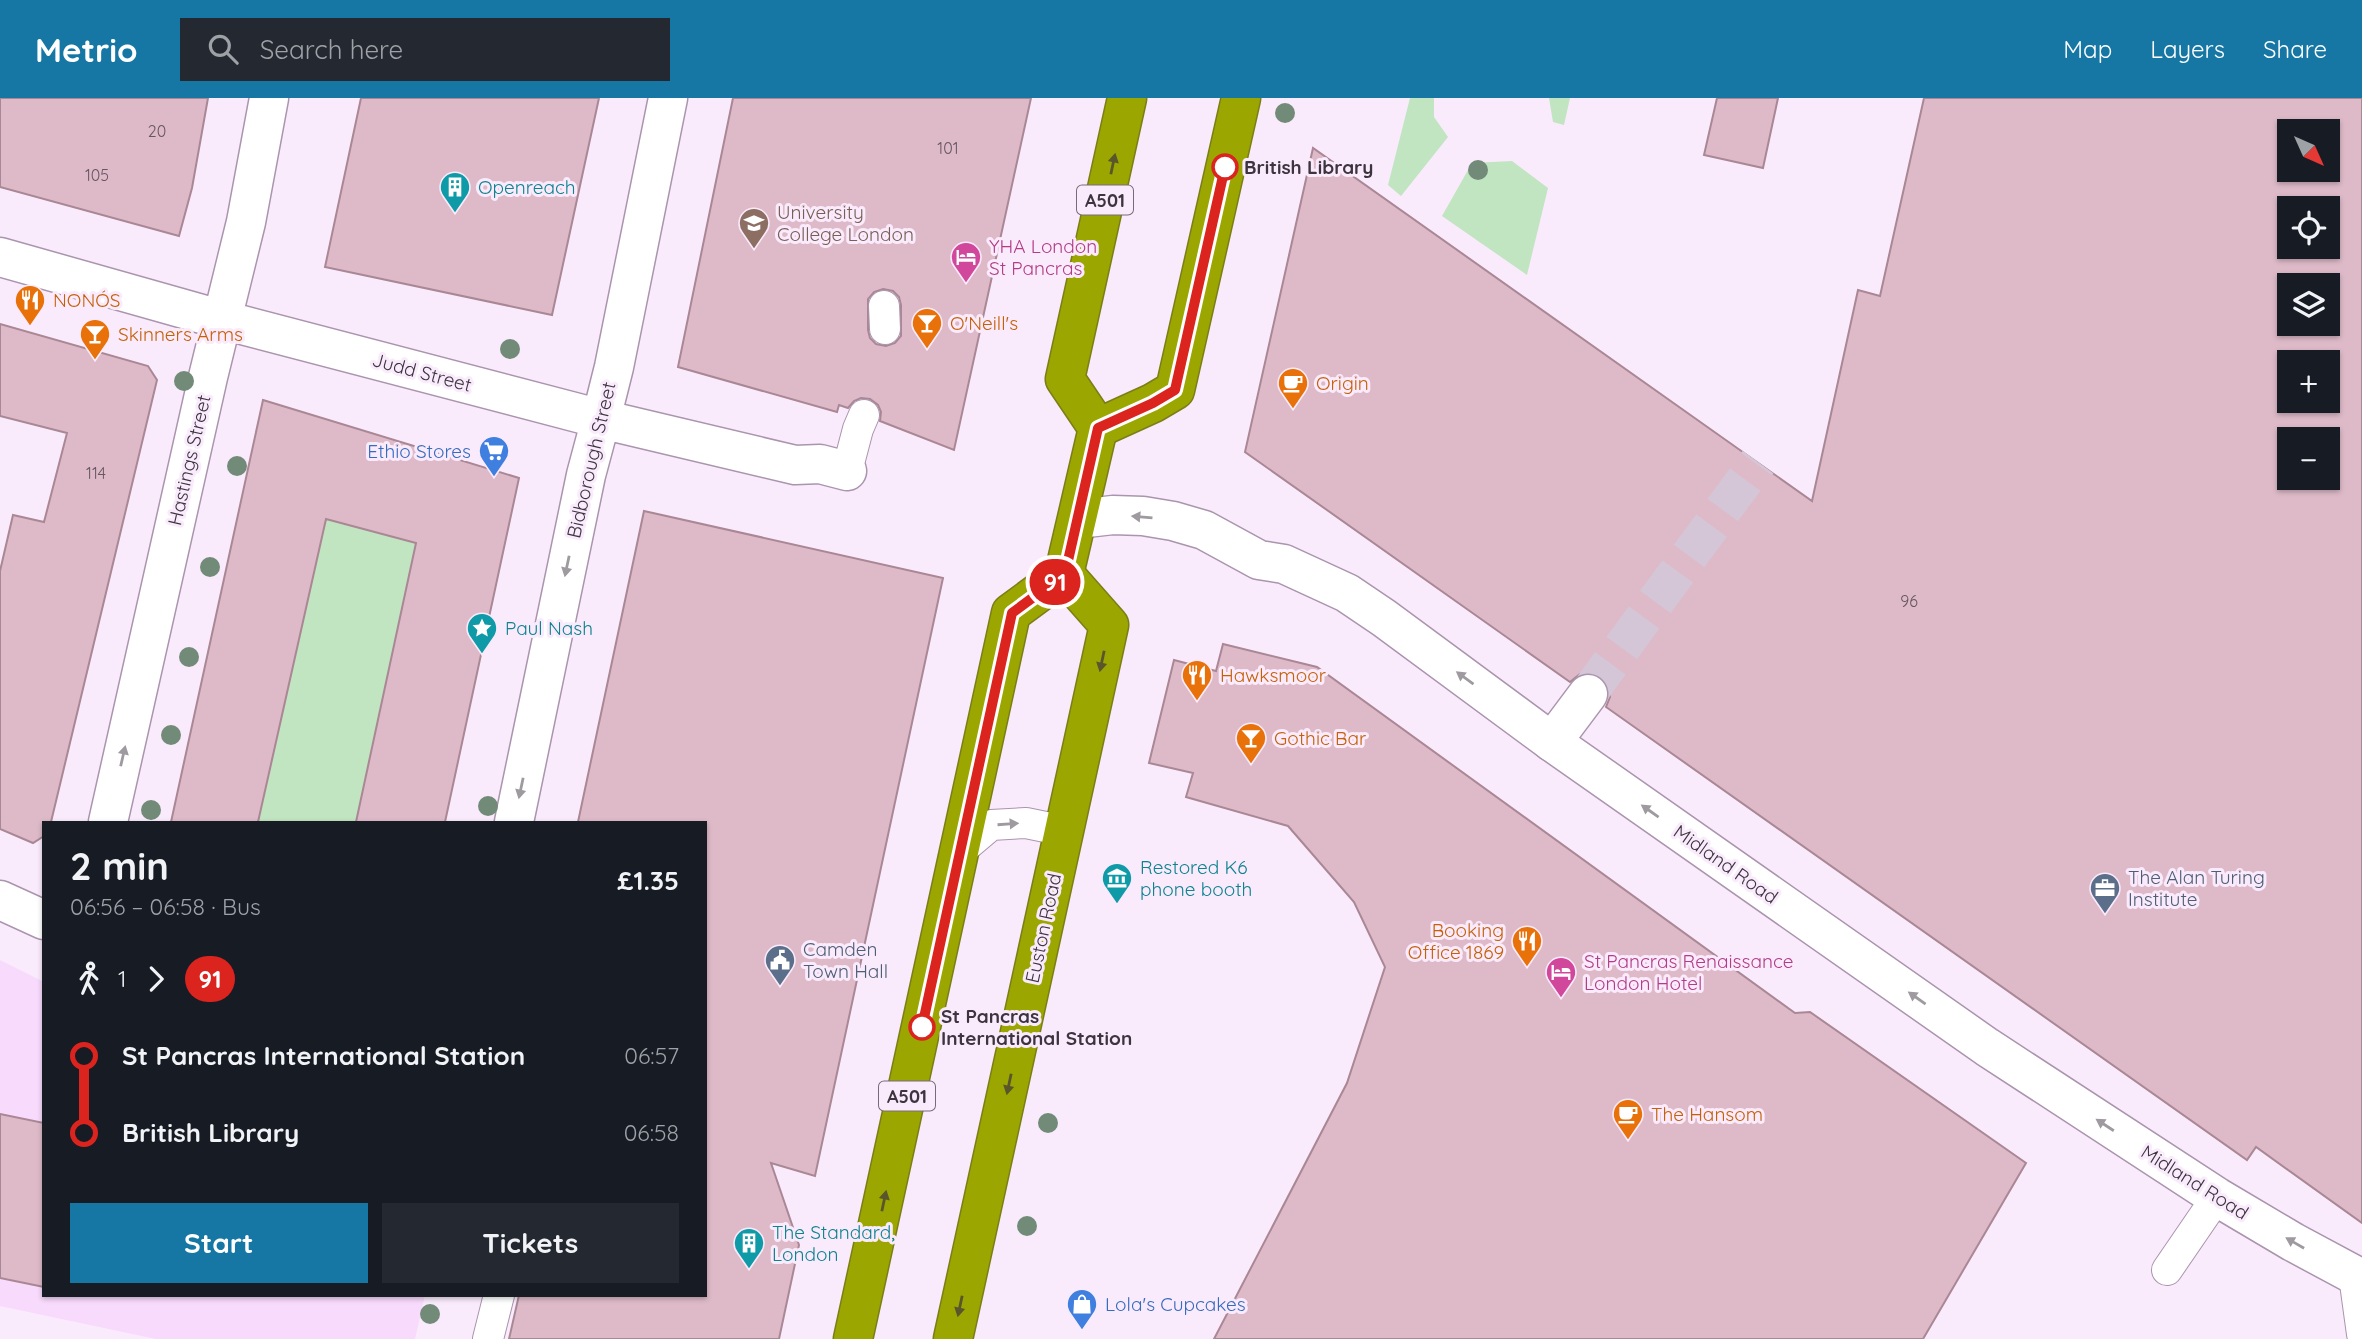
<!DOCTYPE html>
<meta charset="utf-8">
<style>
:root{--surface:#171b24;--page:#242831;--text:#f1f3f6;--muted:#9ea1a6;--accent:#1677a4}
body{margin:0;font-family:Quicksand,sans-serif;background:var(--page);color:var(--text);height:100vh;display:flex;flex-direction:column;font-size:26px;white-space:nowrap}
*{box-sizing:border-box;margin:0}
p{font-size:23px;color:var(--muted)}
.icon{flex:none;width:38px;height:38px;fill:none;stroke:currentColor;stroke-width:2;stroke-linecap:round;stroke-linejoin:round}
.map{position:relative;flex:1;overflow:hidden}
.panel{position:absolute;left:42px;top:723px;width:665px;height:476px;display:flex;flex-direction:column;background:var(--surface);border-radius:0px;box-shadow:0 2px 5px #0004}
.panel>*{flex:none}
.badge{padding:0 14px;border-radius:23px;font-size:24px;line-height:46px}
.needle{width:46px;rotate:135deg}
.controls{position:absolute;left:2277px;top:21px;display:grid;gap:14px}
.controls a{display:grid;place-items:center;width:63px;height:63px;border-radius:0px;background:var(--surface);box-shadow:0 2px 5px #0004;font-size:35px}
.map>.badge{position:absolute;translate:-50% -50%;box-shadow:0 0 0 4px #fff}
.legs{display:flex;align-items:center;gap:10px;height:77px;padding:0 28px;font-size:23px}
.legs p{margin-inline-start:auto}
.summary{display:flex;align-items:center;justify-content:space-between;height:119px;padding:0 28px}
h1{font-size:38px;font-weight:700;line-height:52px}
.button{display:flex;gap:14px;margin-top:auto;padding:14px 28px}
.button a{flex:1;height:80px;border-radius:0px;background:var(--accent);color:#fff;font-size:28px;font-weight:700;line-height:80px;text-align:center}
.button a+a{background:var(--page);color:var(--text)}
ul{padding:0 28px;list-style:none}
li{display:flex;align-items:center;gap:24px;height:77px;font-size:26px}
li i{display:grid;place-items:center;width:10px;height:100%;margin:0 9px;background:currentColor}
li i::after{content:'';width:18px;height:18px;margin:-9px;border:5px solid;border-radius:50%;background:var(--surface)}
li p{margin-inline-start:auto}
li:first-child i{background:linear-gradient(#0000 50%,currentColor 0)}
li:last-child i{background:linear-gradient(currentColor 50%,#0000 0)}
header{display:flex;align-items:center;gap:42px;box-sizing:border-box;height:98px;padding:0 35px;background:var(--accent);color:#fff}
header strong{font-size:33px}
nav{display:flex;gap:38px;margin-inline-start:auto;font-size:24px}
.search{width:490px;height:63px;background:var(--page);display:flex;align-items:center;gap:18px;box-sizing:border-box;padding:0 24px;border-radius:0px;color:var(--muted);font-size:26px}
.map>svg:first-child{display:block}
</style>
<header>
<strong>Metrio</strong>
<div class="search"><svg class="icon" aria-label="search" viewBox="0 0 24 24"><circle cx="10" cy="10" r="6"/><path d="M15 15l6 6"/></svg>Search here</div>
<nav><a>Map</a><a>Layers</a><a>Share</a></nav>
</header>
<div class="map">
<svg width="2362" height="1241" viewBox="0 0 2362 1241">
<rect width="100%" height="100%" fill="#faebfc"/>
<path fill="#f8dafc" d="M0 862 44 884V1197H425L415 1241H156L0 1208Z"/>
<g fill="#c1e4c1">
<path d="M1410 0H1434V19L1448 39 1401 98 1388 87Z"/>
<path d="M1549 0H1570L1564 27 1553 24Z"/>
<path d="M1512 63 1548 90 1527 177 1442 118 1472 65Z"/>
<path d="M328 412 345 426 399 441 417 439 356 724H258Z"/>
</g>
<g fill="#debac8" stroke="#aa8795" stroke-width="2" fill-rule="evenodd">
<path d="M0 0H208L192 90 179 138 0 89Z"/>
<path d="M361 0H599L552 217 325 169Z"/>
<path d="M733 0H1031L954 352 880 323 881 314 878 307 870 301 861 300 854 303 848 310 839 307 837 314 678 269ZM883 191 893 193 899 199 901 207V238L895 245 886 248 876 246 870 240 868 232V201L874 194Z"/>
<path d="M1717 0H1778L1763 70 1704 57Z"/>
<path d="M1924 0H2362V1125L2256 1049 2247 1062 1606 609 1610 599 1608 588 1601 578 1591 574 1580 576 1570 584 1245 354 1313 50 1812 403 1858 192 1880 198ZM2289 33H2328V72H2289ZM2289 110H2328V149H2289ZM2289 187H2328V226H2289ZM2289 264H2328V303H2289ZM2289 341H2328V380H2289Z"/>
<path d="M0 226 148 268 157 282 51 724H44V738L33 745 0 731V473L13 417 44 424 67 335 0 318Z"/>
<path d="M263 302 519 380 445 724H356L416 445 326 421 258 724H171Z"/>
<path d="M644 413 943 480 815 1078 771 1065 799 1147 779 1241H509L519 1197H705V724H578Z"/>
<path d="M1223 546 1317 569 1795 915 1810 914 2026 1065 1923 1241H1214L1347 985 1385 869 1354 804 1288 728 1186 699 1193 675 1149 665 1174 562 1216 573Z"/>
<path d="M0 1016 44 1025V1189L0 1180Z"/>
</g>
<g fill="none" stroke-linecap="round" stroke-linejoin="round">
<path stroke="#d4c6d6" stroke-width="38" stroke-dasharray="38 19" stroke-linecap="butt" d="M1588 596 1758 364"/>
<g stroke="#ab94ae" stroke-width="32">
<g id="lane">
<path d="M884 208 885 231"/>
<path d="M847 373 858 331 864 317"/>
<path d="M959 754 991 727 1026 725 1065 733"/>
<path d="M2167 1172 2217 1099"/>
<path d="M2354 1178 2362 1236"/>
<path d="M488 1241 499 1197"/>
</g>
</g>
<g stroke="#ab94ae" stroke-width="41">
<g id="street">
<path d="M1552 644 1588 596"/>
<path d="M108 724 208 279 246 124 269 0"/>
<path d="M514 724 586 377 601 321 795 367 820 366 847 373"/>
<path d="M0 802 44 822"/>
</g>
</g>
<g stroke="#ab94ae" stroke-width="41">
<g id="secondary">
<path d="M0 159 223 222 601 321 614 269 668 0"/>
<path d="M1078 421 1113 417 1143 418 1173 423 1204 432 1259 462 1284 466 1347 495 1384 520 1552 644 1987 949 2217 1099 2293 1144 2362 1181"/>
</g>
</g>
<g stroke="#7b7e16" stroke-width="41">
<g id="highway">
<path d="M1098 330 1153 305 1175 292 1241 0"/>
<path d="M853 1241 1011 515 1064 476 1098 330 1065 281 1127 0"/>
<path d="M953 1241 1109 527 1064 476"/>
</g>
</g>
<use href="#lane" stroke="#fff" stroke-width="30"/>
<use href="#street" stroke="#fff" stroke-width="38"/>
<use href="#secondary" stroke="#fff" stroke-width="38"/>
<use href="#highway" stroke="#9ca600" stroke-width="38"/>
</g>
<g fill="#728b79">
<circle cx="1285" cy="15" r="10"/>
<circle cx="1478" cy="72" r="10"/>
<circle cx="510" cy="251" r="10"/>
<circle cx="184" cy="283" r="10"/>
<circle cx="237" cy="368" r="10"/>
<circle cx="210" cy="469" r="10"/>
<circle cx="189" cy="559" r="10"/>
<circle cx="171" cy="637" r="10"/>
<circle cx="488" cy="708" r="10"/>
<circle cx="151" cy="712" r="10"/>
<circle cx="1048" cy="1025" r="10"/>
<circle cx="1027" cy="1128" r="10"/>
<circle cx="430" cy="1216" r="10"/>
</g>
<defs><path id="oneway-solid" d="M-6-.8H1V-3.2L6.5 0L1 3.2V.8H-6Z" transform="scale(1.75)"/></defs>
<g fill="#5a562c">
<use href="#oneway-solid" transform="translate(1113 66) rotate(-78)"/>
<use href="#oneway-solid" transform="translate(1102 563) rotate(102)"/>
<use href="#oneway-solid" transform="translate(1009 986) rotate(102)"/>
<use href="#oneway-solid" transform="translate(884 1103) rotate(-78)"/>
<use href="#oneway-solid" transform="translate(960 1208) rotate(102)"/>
</g>
<g fill="#9e9a9f">
<use href="#oneway-solid" transform="translate(1142 419) rotate(-175)"/>
<use href="#oneway-solid" transform="translate(567 468) rotate(102)"/>
<use href="#oneway-solid" transform="translate(1465 580) rotate(-144)"/>
<use href="#oneway-solid" transform="translate(123 658) rotate(-77)"/>
<use href="#oneway-solid" transform="translate(521 690) rotate(102)"/>
<use href="#oneway-solid" transform="translate(1650 713) rotate(-145)"/>
<use href="#oneway-solid" transform="translate(1008 726) rotate(-4)"/>
<use href="#oneway-solid" transform="translate(1917 900) rotate(-145)"/>
<use href="#oneway-solid" transform="translate(2105 1027) rotate(-147)"/>
<use href="#oneway-solid" transform="translate(2295 1145) rotate(-150)"/>
</g>
<g fill="none" stroke-linecap="round" stroke-linejoin="round">
<g stroke="#fff" stroke-width="16">
<path id="line-1" d="M922 929 1012 515 1065 476 1098 330 1153 305 1175 292 1225 69"/>
</g>
<use href="#line-1" stroke="#dc241f" stroke-width="10"/>
</g>
<defs>
<g id="building-pin" transform="scale(1.575)"><path d="M0 17L-7.5 6A9.5 9.5 0 1 1 7.5 6Z" fill="#0f9aa8" stroke="#faebfc"/><path d="M-4-6H4V6H1V3H-1V6H-4ZM-2.5-4.3h1.7v1.8h-1.7ZM.8-4.3h1.7v1.8H.8ZM-2.5-1h1.7V.8h-1.7ZM.8-1h1.7V.8H.8Z" fill="#fff"/></g>
<g id="university-pin" transform="scale(1.575)"><path d="M0 17L-7.5 6A9.5 9.5 0 1 1 7.5 6Z" fill="#8d6e63" stroke="#faebfc"/><path d="M0-5L7-2L0 1L-7-2ZM-4 1L0 2.5L4 1V4Q0 6-4 4Z" fill="#fff"/></g>
<g id="hotel-pin" transform="scale(1.575)"><path d="M0 17L-7.5 6A9.5 9.5 0 1 1 7.5 6Z" fill="#d1479c" stroke="#faebfc"/><path d="M-6-4.5h1.5V1H6V5H4.5V3h-9V5H-6ZM-4 0a1.8 1.8 0 1 1 3.6 0ZM.5 0V-2.5h3Q6-2.5 6 0Z" fill="#fff"/></g>
<g id="restaurant-pin" transform="scale(1.575)"><path d="M0 17L-7.5 6A9.5 9.5 0 1 1 7.5 6Z" fill="#e8710a" stroke="#faebfc"/><path d="M-5-6h1v4h1v-4h1v4h1v-4h1v5L-1.5 .5V6h-2V.5L-5-1ZM5-6V6H3V1.5H1.5Q1.5-4 5-6Z" fill="#fff"/></g>
<g id="bar-pin" transform="scale(1.575)"><path d="M0 17L-7.5 6A9.5 9.5 0 1 1 7.5 6Z" fill="#e8710a" stroke="#faebfc"/><path d="M-6-5H6L.8 .8V4.5H3.5V6h-7V4.5H-.8V.8Z" fill="#fff"/></g>
<g id="cafe-pin" transform="scale(1.575)"><path d="M0 17L-7.5 6A9.5 9.5 0 1 1 7.5 6Z" fill="#e8710a" stroke="#faebfc"/><path d="M-5.5-4.5H6V0H3Q3 3.5 0 3.5H-2.5Q-5.5 3.5-5.5 0ZM3-3.2v2h1.7v-2ZM-6 4.5H4V6H-6Z" fill="#fff"/></g>
<g id="supermarket-pin" transform="scale(1.575)"><path d="M0 17L-7.5 6A9.5 9.5 0 1 1 7.5 6Z" fill="#3f7fe0" stroke="#faebfc"/><path d="M-6-5.5h2.5l.6 2H6L4.5 2H-2.5L-4.4-4H-6ZM-1.5 3.2a1.3 1.3 0 1 0 .1 0ZM3 3.2a1.3 1.3 0 1 0 .1 0Z" fill="#fff"/></g>
<g id="sight-pin" transform="scale(1.575)"><path d="M0 17L-7.5 6A9.5 9.5 0 1 1 7.5 6Z" fill="#0f9aa8" stroke="#faebfc"/><path d="M0-6L1.8-2.2L6-1.7L2.9 1.2L3.7 5.4L0 3.3L-3.7 5.4L-2.9 1.2L-6-1.7L-1.8-2.2Z" fill="#fff"/></g>
<g id="museum-pin" transform="scale(1.575)"><path d="M0 17L-7.5 6A9.5 9.5 0 1 1 7.5 6Z" fill="#0f9aa8" stroke="#faebfc"/><path d="M0-6L6-3V-2H-6V-3ZM-5-1h2V3h-2ZM-1-1h2V3h-2ZM3-1h2V3H3ZM-6 4H6V6H-6Z" fill="#fff"/></g>
<g id="office-pin" transform="scale(1.575)"><path d="M0 17L-7.5 6A9.5 9.5 0 1 1 7.5 6Z" fill="#5c6f8a" stroke="#faebfc"/><path d="M-6-3h4V-5.5h4V-3h4V5H-6ZM-1-4.5V-3h2v-1.5ZM-6 0V1H6V0Z" fill="#fff"/></g>
<g id="civic-pin" transform="scale(1.575)"><path d="M0 17L-7.5 6A9.5 9.5 0 1 1 7.5 6Z" fill="#5c6f8a" stroke="#faebfc"/><path d="M-.6-6.5H3V-4.5H.6V-3L4-1V1h2V6H-6V1h2V-1L-.6-3ZM-1.2 2.5V6h2.4V2.5Z" fill="#fff"/></g>
<g id="shop-pin" transform="scale(1.575)"><path d="M0 17L-7.5 6A9.5 9.5 0 1 1 7.5 6Z" fill="#3f7fe0" stroke="#faebfc"/><path d="M-5-2.5h2.3a2.7 3.5 0 0 1 5.4 0H5L5.5 6h-11ZM-1.5-2.5h3a1.5 2.3 0 0 0-3 0Z" fill="#fff"/></g>
</defs>
<g fill-rule="evenodd">
<use href="#building-pin" x="455" y="89"/>
<use href="#university-pin" x="754" y="125"/>
<use href="#hotel-pin" x="966" y="159"/>
<use href="#restaurant-pin" x="30" y="202"/>
<use href="#bar-pin" x="927" y="225"/>
<use href="#bar-pin" x="95" y="236"/>
<use href="#cafe-pin" x="1293" y="285"/>
<use href="#supermarket-pin" x="494" y="353"/>
<use href="#sight-pin" x="482" y="530"/>
<use href="#restaurant-pin" x="1197" y="577"/>
<use href="#bar-pin" x="1251" y="640"/>
<use href="#museum-pin" x="1117" y="780"/>
<use href="#office-pin" x="2105" y="790"/>
<use href="#restaurant-pin" x="1527" y="843"/>
<use href="#civic-pin" x="780" y="862"/>
<use href="#hotel-pin" x="1561" y="874"/>
<use href="#cafe-pin" x="1628" y="1016"/>
<use href="#building-pin" x="749" y="1145"/>
<use href="#shop-pin" x="1082" y="1206"/>
</g>
<g fill="#fff" stroke="#dc241f" stroke-width="3.5">
<circle cx="1225" cy="69" r="12"/>
<circle cx="922" cy="929" r="12"/>
</g>
<g text-anchor="middle" dominant-baseline="central" stroke-width="6" stroke-linejoin="round" paint-order="stroke">
<g font-size="16" fill="#655661">
<text x="157" y="33">20</text>
<text x="948" y="50">101</text>
<text x="97" y="77">105</text>
<text x="96" y="375">114</text>
<text x="1909" y="503">96</text>
</g>
<g fill="#faebfc" stroke="#766b78" stroke-width="2">
<rect x="1077" y="87.5" width="56" height="29" rx="5"/>
<rect x="879" y="983.5" width="56" height="29" rx="5"/>
</g>
<g font-size="18" font-weight="bold" fill="#3d343f">
<text x="1105" y="102">A501</text>
<text x="907" y="998">A501</text>
</g>
<g font-size="19" font-weight="bold" fill="#3d343f" stroke="#faebfc" text-anchor="start">
<text x="1244" y="69">British Library</text>
<text x="941" y="918">St Pancras<tspan x="941" dy="22">International Station</tspan></text>
</g>
<g font-size="19" fill="#0d838f" stroke="#faebfc" text-anchor="start">
<text x="478" y="89">Openreach</text>
<text x="505" y="530">Paul Nash</text>
<text x="1140" y="769">Restored K6<tspan x="1140" dy="22">phone booth</tspan></text>
<text x="772" y="1134">The Standard,<tspan x="772" dy="22">London</tspan></text>
</g>
<g font-size="19" fill="#785e54" stroke="#faebfc" text-anchor="start">
<text x="777" y="114">University<tspan x="777" dy="22">College London</tspan></text>
</g>
<g font-size="19" fill="#b23c85" stroke="#faebfc" text-anchor="start">
<text x="989" y="148">YHA London<tspan x="989" dy="22">St Pancras</tspan></text>
<text x="1584" y="863">St Pancras Renaissance<tspan x="1584" dy="22">London Hotel</tspan></text>
</g>
<g font-size="19" fill="#c56008" stroke="#faebfc" text-anchor="start">
<text x="53" y="202">NONÓS</text>
<text x="950" y="225">O'Neill's</text>
<text x="118" y="236">Skinners Arms</text>
<text x="1316" y="285">Origin</text>
<text x="1220" y="577">Hawksmoor</text>
<text x="1274" y="640">Gothic Bar</text>
<text x="1504" y="832" text-anchor="end">Booking<tspan x="1504" dy="22">Office 1869</tspan></text>
<text x="1651" y="1016">The Hansom</text>
</g>
<g font-size="19" fill="#3d343f" stroke="#faebfc">
<text transform="translate(422 274) rotate(15)">Judd Street</text>
<text transform="translate(189 362) rotate(-77)">Hastings Street</text>
<text transform="translate(591 362) rotate(-77)">Bidborough Street</text>
<text transform="translate(1726 766) rotate(35)">Midland Road</text>
<text transform="translate(1043 830) rotate(-78)">Euston Road</text>
<text transform="translate(2195 1084) rotate(32)">Midland Road</text>
</g>
<g font-size="19" fill="#366cbe" stroke="#faebfc" text-anchor="end">
<text x="471" y="353">Ethio Stores</text>
<text x="1105" y="1206" text-anchor="start">Lola's Cupcakes</text>
</g>
<g font-size="19" fill="#4e5e75" stroke="#faebfc" text-anchor="start">
<text x="2128" y="779">The Alan Turing<tspan x="2128" dy="22">Institute</tspan></text>
<text x="803" y="851">Camden<tspan x="803" dy="22">Town Hall</tspan></text>
</g>
</g>
</svg>
<div class="controls">
<a><svg class="needle" viewBox="-14 -14 28 28"><path d="M0-13l5 13h-10z" fill="#e53935"/><path d="M0 13l5-13h-10z" fill="#9ea1a6"/></svg></a>
<a><svg class="icon" aria-label="locate" viewBox="0 0 24 24"><circle cx="12" cy="12" r="6"/><path d="M12 2v4M12 18v4M2 12h4M18 12h4"/></svg></a>
<a><svg class="icon" aria-label="layers" viewBox="0 0 24 24"><path d="M12 4l9 5-9 5-9-5zM3 14l9 5 9-5"/></svg></a>
<a>+</a>
<a>−</a>
</div>
<b class="badge" style="left:1055px;top:484px;background:#dc241f;color:#fff">91</b>
<section class="panel">
<div class="summary"><div><h1>2 min</h1><p>06:56 – 06:58 · Bus</p></div><b>£1.35</b></div>
<div class="legs"><svg class="icon" aria-label="walk" viewBox="0 0 24 24"><circle cx="13" cy="4" r="2"/><path d="M13 8l-2 6 4 7M11 14l-3 7M7 12l3-4h3l4 4"/></svg>1<svg class="icon" aria-label="forward" viewBox="0 0 24 24"><path d="M9 5l7 7-7 7"/></svg><b class="badge" style="background:#dc241f;color:#fff">91</b></div>
<ul>
<li><i style="color:#dc241f"></i><b>St Pancras International Station</b><p>06:57</p></li>
<li><i style="color:#dc241f"></i><b>British Library</b><p>06:58</p></li>
</ul>
<div class="button"><a>Start</a><a>Tickets</a></div>
</section>
</div>
